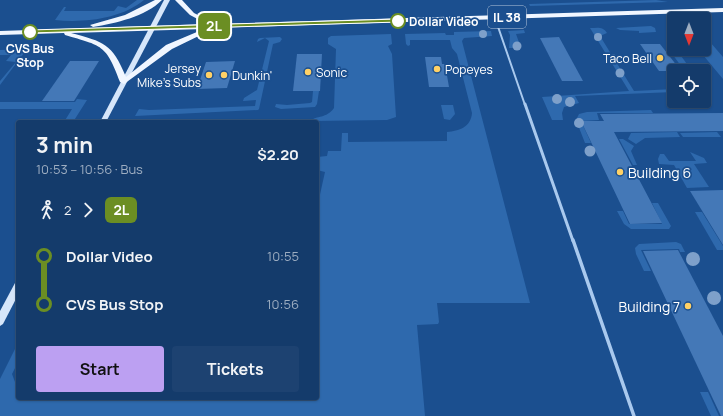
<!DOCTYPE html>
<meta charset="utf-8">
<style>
:root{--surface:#143b6b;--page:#1d4271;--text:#f1f3f6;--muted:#9dadc1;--line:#33557e;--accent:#bca0f2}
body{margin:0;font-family:Manrope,sans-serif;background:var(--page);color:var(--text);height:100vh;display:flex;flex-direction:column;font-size:15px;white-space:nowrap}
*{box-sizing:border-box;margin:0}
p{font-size:13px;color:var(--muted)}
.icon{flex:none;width:22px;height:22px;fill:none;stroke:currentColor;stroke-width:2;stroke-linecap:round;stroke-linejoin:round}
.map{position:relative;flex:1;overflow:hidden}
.drawer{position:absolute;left:16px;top:120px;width:303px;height:280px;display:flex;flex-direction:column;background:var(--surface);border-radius:4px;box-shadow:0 1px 3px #0004,0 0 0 1px var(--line)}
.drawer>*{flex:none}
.badge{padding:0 8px;border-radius:6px;font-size:14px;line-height:26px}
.needle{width:26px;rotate:180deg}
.tools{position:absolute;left:667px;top:12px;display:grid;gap:8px}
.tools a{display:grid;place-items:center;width:44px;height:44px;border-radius:4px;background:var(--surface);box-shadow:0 1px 3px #0004,0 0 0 1px var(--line);font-size:20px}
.map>.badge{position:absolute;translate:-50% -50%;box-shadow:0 0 0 2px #fff}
.legs{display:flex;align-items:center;gap:6px;height:44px;padding:0 20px;font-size:13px}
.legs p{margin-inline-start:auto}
.summary{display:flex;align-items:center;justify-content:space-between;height:68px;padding:0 20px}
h1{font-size:22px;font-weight:700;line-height:30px}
.button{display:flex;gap:8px;margin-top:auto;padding:8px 20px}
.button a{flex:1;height:46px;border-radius:4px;background:var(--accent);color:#111;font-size:16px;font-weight:700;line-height:46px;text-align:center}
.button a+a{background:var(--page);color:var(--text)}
ul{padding:0 20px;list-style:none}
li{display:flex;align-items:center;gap:14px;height:48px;font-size:15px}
li i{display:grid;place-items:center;width:6px;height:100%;margin:0 5px;background:currentColor}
li i::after{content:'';width:10px;height:10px;margin:-5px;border:3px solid;border-radius:50%;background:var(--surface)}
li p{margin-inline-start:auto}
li:first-child i{background:linear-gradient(#0000 50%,currentColor 0)}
li:last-child i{background:linear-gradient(currentColor 50%,#0000 0)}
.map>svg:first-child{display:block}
</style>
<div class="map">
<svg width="723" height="416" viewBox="0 0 723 416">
<rect width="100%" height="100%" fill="#1b4f8f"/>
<g fill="#2e69ad">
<path d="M137 0H144C121 19 84 23 55 20L64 7H66L64 11H114L118 6 126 8Z"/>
<path d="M656 0 668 2 530 6 529 4Z"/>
<path d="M651 26 655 28 656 32 639 33V31L620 30 616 28Z"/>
<path d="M590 28C597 28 603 26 607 33L600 36 634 91 674 89V92L575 96 579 103 564 107 562 113 563 120H552L542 97 629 91Z"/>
<path d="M524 30 525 33 516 34 521 48H509L510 35 508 31Z"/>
<path d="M491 31 492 36 464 38 462 41 463 45 530 303H437L439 322 438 324 417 325 425 416H0V379L18 343V362L12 374 15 382 18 380V398H317V208L325 172 317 170V157L327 156 328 151H341L342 133H348V142L447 141V132C459 131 471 127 472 113L457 54 452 48 450 40H410V45L408 46 406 44 405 34 445 33 446 35H454V32Z"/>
<path d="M391 34 392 44 388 46 392 54 396 117 387 120 310 121C317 115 326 119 334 108L336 49 328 44V38L331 36Z"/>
<path d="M704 35 723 57V79L698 49H704Z"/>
<path d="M280 37 282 39 280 42 273 44 259 109 258 110 135 116 139 109 149 110 255 106 256 100 243 101 244 98 257 90 269 41 265 38 257 42 258 39 260 38Z"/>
<path d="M670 44 674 46V49H676L692 71 684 70 667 47V45Z"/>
<path d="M27 49 0 85V81L16 62 6 61 11 55H0V50Z"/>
<path d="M313 91H319L317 104 315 107 281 109 275 107 276 104 287 105 310 103 312 102Z"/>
<path d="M77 99 87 100 73 122H64L72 109H0V102H75Z"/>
<path d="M441 105H453L455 114 450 120 444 119Z"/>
<path d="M651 110 653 113H597L599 120 581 121 591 143H585L576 120 579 114 587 112Z"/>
<path d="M677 132 680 137 645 138 636 144 628 139 631 133Z"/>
<path d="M717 132 721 137H683L680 133Z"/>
<path d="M619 139H623L634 146 631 151 637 165H633Z"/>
<path d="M690 152 704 158 707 163 694 164 709 187 687 188 674 165 659 164 658 159 660 154H664L669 161H696Z"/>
<path d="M652 203H658L671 226 669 229H631L624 224 617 211H623L629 224H662Z"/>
<path d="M695 212H702L723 246V250H717Z"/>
<path d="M676 242 681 244 685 252H680L679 249 641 250 651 271H644L636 254 635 248 639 244Z"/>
<path d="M700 392H708L719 416H711Z"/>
</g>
<g fill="#4478b7">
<path d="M559 37 583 81H562L540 38Z"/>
<path d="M640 44H660L681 71H659Z"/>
<path d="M297 54H322L320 91H293Z"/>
<path d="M425 57H441L442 64H445L449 87H429Z"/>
<path d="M70 61H99L74 101H42Z"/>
<path d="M235 61 227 88 197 89 206 62Z"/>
<path d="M723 113V131L614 132 662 223 630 224 581 121H604L600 114Z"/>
<path d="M723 190V245L690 191Z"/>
<path d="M678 250 723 336V416H721L643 251Z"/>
</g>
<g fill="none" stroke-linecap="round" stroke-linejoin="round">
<path stroke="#a9c9ee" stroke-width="2" d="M495 18 525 105"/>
<path stroke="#a9c9ee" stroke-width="3" d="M525 104 573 241"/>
<path stroke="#a9c9ee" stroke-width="3.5" d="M573 240 634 416"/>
<g fill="#d6e6fa" fill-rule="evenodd">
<path d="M164 0H170L106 122H100Z"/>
<path d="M18 282V295L3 324 0 326V311L15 283Z"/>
</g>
<g fill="#f0f6ff" fill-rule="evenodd">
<path d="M155 0H162C145 17 116 23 93 27L90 25 125 15Z"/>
<path d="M175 0H182L194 13 216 24 723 8V12L212 28 211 30 172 49 124 84 120 82C106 44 102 46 65 35L64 33 0 35V31L207 24 190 15ZM204 29 166 45 126 77C112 43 104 42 71 33Z"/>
</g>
</g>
<g fill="#7ea0ca">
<circle cx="483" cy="34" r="4"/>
<circle cx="598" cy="37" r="4"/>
<circle cx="517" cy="46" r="4.5"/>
<circle cx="613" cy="59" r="4.5"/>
<circle cx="620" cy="73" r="4.5"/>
<circle cx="557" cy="99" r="5"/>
<circle cx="570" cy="102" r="5"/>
<circle cx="579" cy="123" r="5"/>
<circle cx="590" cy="151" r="5.5"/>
<circle cx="693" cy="259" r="7"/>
<circle cx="714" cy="298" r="7"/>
</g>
<path fill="#6b8e23" stroke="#fff" d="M398 19 400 21 399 22 30 33 27 32 30 30Z"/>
<g fill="#fff" stroke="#6b8e23" stroke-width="2">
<circle cx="398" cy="21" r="7"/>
<circle cx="30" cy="32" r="7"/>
</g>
<g fill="#ffd166" stroke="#1b4f8f" stroke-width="1.5">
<circle cx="660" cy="58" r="4"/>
<circle cx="437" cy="69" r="4"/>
<circle cx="308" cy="72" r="4"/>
<circle cx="209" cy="75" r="4"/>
<circle cx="224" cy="75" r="4"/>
<circle cx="620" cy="172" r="4"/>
<circle cx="688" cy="306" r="4"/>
</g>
<g text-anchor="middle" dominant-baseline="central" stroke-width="3.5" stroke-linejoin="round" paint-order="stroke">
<g font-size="12" font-weight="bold" fill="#fff" stroke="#1b4f8f" text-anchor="start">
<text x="409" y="21">Dollar Video</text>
<text x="30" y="48" text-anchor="middle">CVS Bus<tspan x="30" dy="14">Stop</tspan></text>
</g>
<g font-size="12" fill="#fff" stroke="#1b4f8f" text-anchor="start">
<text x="652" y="58" text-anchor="end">Taco Bell</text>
<text x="201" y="68" text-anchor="end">Jersey<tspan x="201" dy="14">Mike's Subs</tspan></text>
<text x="445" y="69">Popeyes</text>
<text x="316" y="72">Sonic</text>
<text x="232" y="75">Dunkin'</text>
</g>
<rect fill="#1b4f8f" stroke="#bbcadd" stroke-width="1" x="488" y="6" width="38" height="22" rx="3"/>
<g font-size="13" font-weight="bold" fill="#fff">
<text x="507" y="17">IL 38</text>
</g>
<g font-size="14" fill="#fff" stroke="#1b4f8f" text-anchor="start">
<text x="628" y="172">Building 6</text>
<text x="680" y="306" text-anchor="end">Building 7</text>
</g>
</g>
</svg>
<div class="tools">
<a><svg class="needle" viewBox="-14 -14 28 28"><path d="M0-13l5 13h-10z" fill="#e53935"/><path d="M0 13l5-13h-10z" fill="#9dadc1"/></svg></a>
<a><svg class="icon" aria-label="locate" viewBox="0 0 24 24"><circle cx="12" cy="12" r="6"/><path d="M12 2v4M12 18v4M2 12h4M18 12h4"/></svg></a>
</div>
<b class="badge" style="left:214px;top:26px;background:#6b8e23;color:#fff">2L</b>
<section class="drawer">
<div class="summary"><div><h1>3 min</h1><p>10:53 – 10:56 · Bus</p></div><b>$2.20</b></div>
<div class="legs"><svg class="icon" aria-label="walk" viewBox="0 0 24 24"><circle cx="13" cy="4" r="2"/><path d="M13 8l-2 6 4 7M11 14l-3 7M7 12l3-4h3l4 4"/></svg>2<svg class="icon" aria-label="forward" viewBox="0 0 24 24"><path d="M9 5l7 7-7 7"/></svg><b class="badge" style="background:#6b8e23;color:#fff">2L</b></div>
<ul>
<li><i style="color:#6b8e23"></i><b>Dollar Video</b><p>10:55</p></li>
<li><i style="color:#6b8e23"></i><b>CVS Bus Stop</b><p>10:56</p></li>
</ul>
<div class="button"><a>Start</a><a>Tickets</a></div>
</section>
</div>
